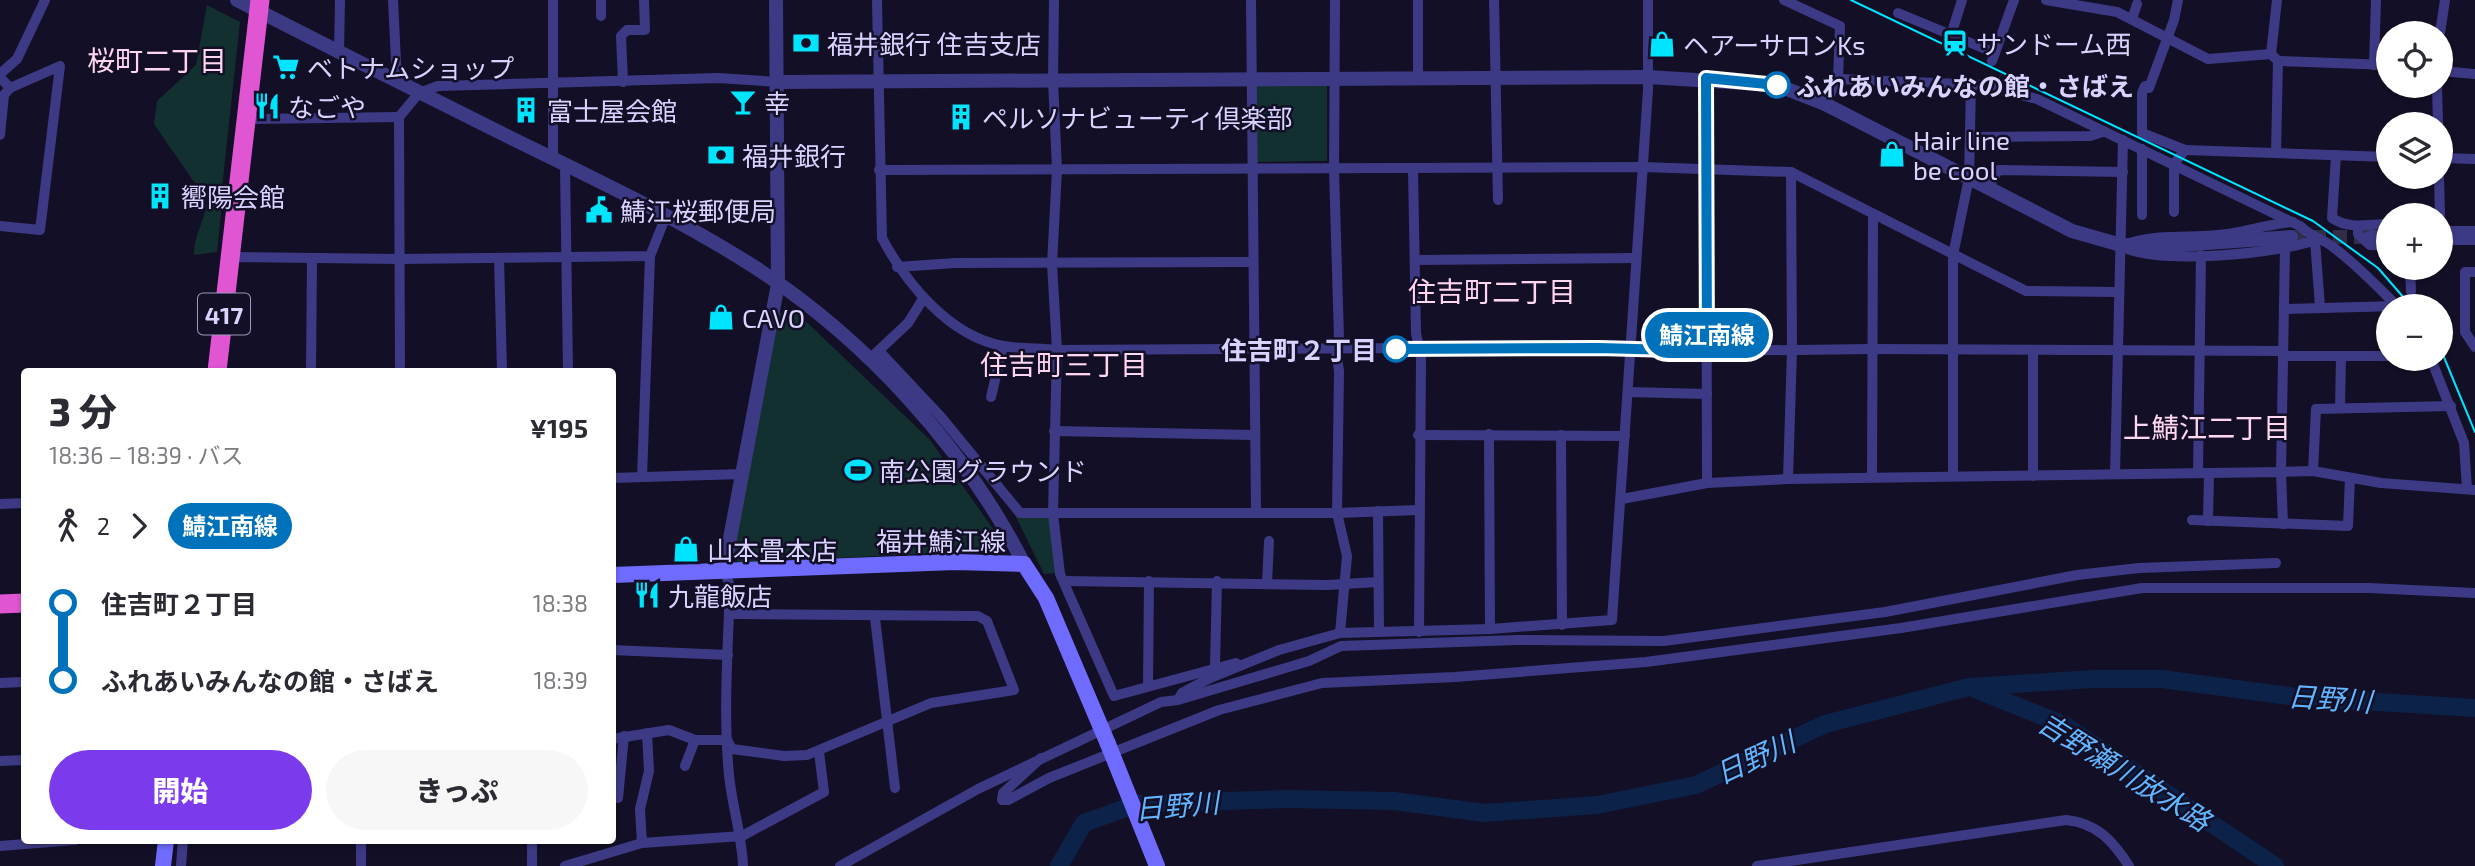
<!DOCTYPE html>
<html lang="ja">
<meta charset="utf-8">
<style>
:root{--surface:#fff;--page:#f7f7f7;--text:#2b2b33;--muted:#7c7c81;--accent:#7c3aed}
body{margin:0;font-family:"Exo 2","Noto Sans JP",sans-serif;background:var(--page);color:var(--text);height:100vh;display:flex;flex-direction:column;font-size:26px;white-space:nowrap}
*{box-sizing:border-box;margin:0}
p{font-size:23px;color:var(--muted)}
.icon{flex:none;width:38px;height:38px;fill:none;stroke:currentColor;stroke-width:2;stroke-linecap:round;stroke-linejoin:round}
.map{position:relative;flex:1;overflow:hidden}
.panel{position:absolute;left:21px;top:368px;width:595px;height:476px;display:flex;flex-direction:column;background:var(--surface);border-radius:7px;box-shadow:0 2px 5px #0004}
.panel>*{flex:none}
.badge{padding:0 14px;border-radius:23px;font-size:24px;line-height:46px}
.buttons{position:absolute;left:2376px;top:21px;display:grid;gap:14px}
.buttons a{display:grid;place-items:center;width:77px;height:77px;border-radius:50%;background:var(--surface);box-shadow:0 2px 5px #0004;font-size:35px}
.map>.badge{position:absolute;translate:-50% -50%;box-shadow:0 0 0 4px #fff}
.legs{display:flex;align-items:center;gap:10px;height:77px;padding:0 28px;font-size:23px}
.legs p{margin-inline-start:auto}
.summary{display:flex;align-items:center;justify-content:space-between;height:119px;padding:0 28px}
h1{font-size:38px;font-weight:800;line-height:52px}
.button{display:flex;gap:14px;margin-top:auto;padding:14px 28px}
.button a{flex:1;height:80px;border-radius:42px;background:var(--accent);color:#fff;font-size:28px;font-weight:800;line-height:80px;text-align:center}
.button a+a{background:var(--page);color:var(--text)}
ul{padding:0 28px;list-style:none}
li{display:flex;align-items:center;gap:24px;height:77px;font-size:26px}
li i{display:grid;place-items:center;width:10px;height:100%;margin:0 9px;background:currentColor}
li i::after{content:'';width:18px;height:18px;margin:-9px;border:5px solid;border-radius:50%;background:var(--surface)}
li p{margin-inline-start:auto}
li:first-child i{background:linear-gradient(#0000 50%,currentColor 0)}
li:last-child i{background:linear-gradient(currentColor 50%,#0000 0)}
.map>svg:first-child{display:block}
</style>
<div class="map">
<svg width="2475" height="866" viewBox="0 0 2475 866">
<rect width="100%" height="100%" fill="#130f26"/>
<g fill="#12302f">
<path d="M207 5 240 22 222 188 201 186 194 182 154 124 157 101 196 65Z"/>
<path d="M1257 85H1327V161L1257 162Z"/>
<path d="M207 203 222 204 217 252 194 255C194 235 204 222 207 203Z"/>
<path d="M793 309 930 440 999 537 998 550 739 563 729 552 779 313Z"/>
<path d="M1015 515H1052L1058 573 1044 574Z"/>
</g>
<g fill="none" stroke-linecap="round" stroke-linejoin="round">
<g stroke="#0c2248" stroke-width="18">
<path d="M1975 689 2064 725 2275 866"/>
<path d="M1059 866 1084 823 1137 804 1287 799 1394 801 1485 813 1597 805 1696 785 1825 724 1969 687 2093 679H2162L2297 697 2475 708"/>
</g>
<path stroke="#312d47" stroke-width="14" stroke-dasharray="14 7" stroke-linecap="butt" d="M2291 237H2371"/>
<g stroke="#3d3a85" stroke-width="10">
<path d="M393 0 397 82"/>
<path d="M601 0V16"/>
<path d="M877 0 882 238C906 283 949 336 1003 346 1021 349 1040 348 1057 350L1599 347 1707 351 1872 349 2283 351"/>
<path d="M1054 0 1053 80 1057 170 1052 264 1057 350 1053 514 1060 574 1114 696 1236 663"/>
<path d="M1251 0 1256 511"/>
<path d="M1335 0 1334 170 1339 338 1336 351 1339 371 1337 513 1347 556 1340 633"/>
<path d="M1418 0V78"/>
<path d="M1494 0 1498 200"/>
<path d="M1784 0 1840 26 1838 79 1984 85 2037 99 2300 226C2314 239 2322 238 2333 247 2356 264 2375 284 2396 305"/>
<path d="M2046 0 2117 12 2208 59 2271 54"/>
<path d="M2178 0 2174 20 2149 88 2145 86 2142 93V133L2185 150"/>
<path d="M1898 13 1995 53"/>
<path d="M2132 19 2137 4"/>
<path d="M2440 33 2445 0"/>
<path d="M1951 35 1962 0"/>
<path d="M339 52 340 0"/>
<path d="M1992 61 2014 0"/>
<path d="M2278 61 2389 65"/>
<path d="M2374 65 2376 0"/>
<path d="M2441 71 2475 74"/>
<path d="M0 74 17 59 45 0"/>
<path d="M0 77 10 88 4 95 0 135"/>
<path d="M1706 78 1707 483"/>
<path d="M623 82 621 36 627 30H645L644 0"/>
<path d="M2437 86 2438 124"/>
<path d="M1825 104 1838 79"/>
<path d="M247 119 399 117"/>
<path d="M1970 137 2090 136 2103 132"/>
<path d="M2276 152 2278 61 2271 54 2277 0"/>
<path d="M2336 155 2332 218C2350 230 2368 224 2389 224"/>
<path d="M2441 158 2475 159"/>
<path d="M553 159V0"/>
<path d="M565 165 568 371"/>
<path d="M879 170 1643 167 1791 172 2026 291 2117 292"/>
<path d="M1413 170 1416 333 1421 358 1419 632"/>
<path d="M2439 177 2440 215"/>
<path d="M1989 187 1998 170 2123 172"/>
<path d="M2174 212V164L2185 150 2389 157"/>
<path d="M2142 215V149"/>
<path d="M0 226 40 230 60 66 10 88"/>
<path d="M2358 227V234L2370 245 2389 246"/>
<path d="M2441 227 2450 231H2475"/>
<path d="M2130 243C2164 232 2199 240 2234 233 2255 229 2271 224 2293 222"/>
<path d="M2123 247C2159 265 2277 254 2315 240L2320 307"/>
<path d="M2285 248 2281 472 2313 471 2381 483 2475 490"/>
<path d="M230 257 399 259 650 256 666 216"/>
<path d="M499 258 502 371"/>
<path d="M1416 260 1636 258"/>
<path d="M897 267 955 263 1252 262"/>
<path d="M2410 268 2411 291"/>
<path d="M2475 272H2465V332L2475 347"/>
<path d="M2284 309 2397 306"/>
<path d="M2033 351V476"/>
<path d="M880 352 941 417 1020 513H1337L1418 510"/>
<path d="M875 354 908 323 923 299"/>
<path d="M2283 356H2389"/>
<path d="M2431 359 2464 443 2467 489"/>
<path d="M311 371 312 259"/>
<path d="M400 371 399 117 419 93 438 86 718 78 778 82"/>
<path d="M1628 392 1707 394"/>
<path d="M991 397 1003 346"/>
<path d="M2340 408 2341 356"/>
<path d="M1054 431 1254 435"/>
<path d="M1489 434 1490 629"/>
<path d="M1418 435 1625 436"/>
<path d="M1561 435 1562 625"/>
<path d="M2313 471 2316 409 2451 406"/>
<path d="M2198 473 2201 255"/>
<path d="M2115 474 2123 140"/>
<path d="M1953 476V255L1969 178 1971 85"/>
<path d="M642 477 650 256"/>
<path d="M1872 477 1873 216"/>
<path d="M612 478 742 474"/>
<path d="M1788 479 1792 350 1791 172"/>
<path d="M1622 499 1707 483 1788 479 2281 472 2283 524"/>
<path d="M0 504 24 503"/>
<path d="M1378 511 1379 631"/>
<path d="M2192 520 2348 526 2350 478"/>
<path d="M2208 521 2209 473"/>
<path d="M724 570 730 586C728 648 723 713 729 775 732 806 742 835 743 866"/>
<path d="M1064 581 1327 585 1378 582"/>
<path d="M1267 583 1269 541"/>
<path d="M875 618 895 788"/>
<path d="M612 650 728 655"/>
<path d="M1215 666 1217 581"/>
<path d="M0 683 24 682"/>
<path d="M1148 686 1149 581"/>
<path d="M1179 698 1182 693 1210 678 1279 650 1340 633 1490 629 1612 620 1648 90V0"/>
<path d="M612 739 669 730 695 740H727"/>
<path d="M727 740 732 749 784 756 807 755 931 703 1014 690 987 621 978 616 729 614"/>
<path d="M1041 758 1003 793 1002 800H1008L1049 778 1219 710 1322 683 1455 677 1646 662 1901 628 2142 588H2369L2475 593"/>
<path d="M0 761 24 760"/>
<path d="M685 766 695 740"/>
<path d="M618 798 624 736"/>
<path d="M361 840V866"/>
<path d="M532 840V866"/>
<path d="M642 843 640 809 649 771 647 733"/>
<path d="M0 846 75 840"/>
<path d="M181 866 183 840"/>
<path d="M565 866 642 843 742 836 824 792 819 752"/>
<path d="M840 866 978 789 1161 702 1178 700 1309 661 1341 646 1517 640 1664 641 1885 612 2077 575 2139 568 2276 563"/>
<path d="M1757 866 2066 820C2097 823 2113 841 2129 866"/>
</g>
<g stroke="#3d3a85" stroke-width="14">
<path d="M237 0C325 45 412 89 501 133 586 175 673 215 753 266 864 338 964 446 1024 564"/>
<path d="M778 82 1648 77 1777 85 1825 104 2072 231 2121 245 2165 246 2291 237"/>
<path d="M2371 237H2389"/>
<path d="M2441 238H2475"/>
<path d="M724 570 778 284 776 0"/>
</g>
<g stroke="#6f6bff" stroke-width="16">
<path d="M612 575 955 562 1024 564 1046 598 1108 744"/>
<path d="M163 866 166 840"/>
</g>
<g stroke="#e055d1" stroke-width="19">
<path d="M217 371 260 0"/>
<path d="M0 604 24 603"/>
</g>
<g stroke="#00e5ff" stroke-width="2">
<path d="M1851 0 2313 221 2378 268 2411 306"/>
<path d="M2441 350 2475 432"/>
</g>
<path stroke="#6f6bff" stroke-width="16" d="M1108 744 1157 866"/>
</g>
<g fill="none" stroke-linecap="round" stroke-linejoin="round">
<g stroke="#fff" stroke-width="16">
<path id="line-1" d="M1396 349 1599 348 1707 351 1706 78 1777 85"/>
</g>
<use href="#line-1" stroke="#0072bc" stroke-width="10"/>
</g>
<defs>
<g id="bank-bare" transform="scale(2.1)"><path d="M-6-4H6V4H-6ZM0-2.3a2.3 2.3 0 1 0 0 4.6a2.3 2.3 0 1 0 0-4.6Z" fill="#00e5ff" stroke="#130f26" stroke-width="2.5" paint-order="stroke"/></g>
<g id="station-bare" transform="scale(2.1)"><path d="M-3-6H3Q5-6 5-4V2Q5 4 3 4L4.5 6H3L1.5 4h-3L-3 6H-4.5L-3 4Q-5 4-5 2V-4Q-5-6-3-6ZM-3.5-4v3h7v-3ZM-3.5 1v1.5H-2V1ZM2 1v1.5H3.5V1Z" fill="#00e5ff" stroke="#130f26" stroke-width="2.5" paint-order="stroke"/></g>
<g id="shop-bare" transform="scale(2.1)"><path d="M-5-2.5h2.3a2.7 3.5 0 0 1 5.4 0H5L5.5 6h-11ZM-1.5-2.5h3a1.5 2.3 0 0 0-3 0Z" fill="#00e5ff" stroke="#130f26" stroke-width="2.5" paint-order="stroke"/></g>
<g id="supermarket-bare" transform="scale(2.1)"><path d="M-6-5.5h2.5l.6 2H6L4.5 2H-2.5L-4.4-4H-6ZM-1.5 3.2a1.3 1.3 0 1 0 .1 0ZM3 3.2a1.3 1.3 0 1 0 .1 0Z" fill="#00e5ff" stroke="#130f26" stroke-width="2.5" paint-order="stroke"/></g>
<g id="bar-bare" transform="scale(2.1)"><path d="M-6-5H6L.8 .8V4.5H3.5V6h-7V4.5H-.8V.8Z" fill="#00e5ff" stroke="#130f26" stroke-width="2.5" paint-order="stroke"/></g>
<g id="restaurant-bare" transform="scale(2.1)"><path d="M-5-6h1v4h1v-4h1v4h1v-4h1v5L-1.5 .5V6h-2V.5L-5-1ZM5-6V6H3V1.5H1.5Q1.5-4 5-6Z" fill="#00e5ff" stroke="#130f26" stroke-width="2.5" paint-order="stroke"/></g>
<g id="building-bare" transform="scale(2.1)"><path d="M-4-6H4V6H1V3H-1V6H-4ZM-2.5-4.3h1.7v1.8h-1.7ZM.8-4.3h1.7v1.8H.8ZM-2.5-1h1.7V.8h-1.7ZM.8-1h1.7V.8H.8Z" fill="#00e5ff" stroke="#130f26" stroke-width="2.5" paint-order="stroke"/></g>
<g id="civic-bare" transform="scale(2.1)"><path d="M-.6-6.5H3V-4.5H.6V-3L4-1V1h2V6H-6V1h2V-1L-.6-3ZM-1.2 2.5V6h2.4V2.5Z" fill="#00e5ff" stroke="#130f26" stroke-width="2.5" paint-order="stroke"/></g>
<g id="stadium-bare" transform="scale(2.1)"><path d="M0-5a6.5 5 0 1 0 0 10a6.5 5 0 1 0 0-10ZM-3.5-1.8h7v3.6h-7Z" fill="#00e5ff" stroke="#130f26" stroke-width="2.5" paint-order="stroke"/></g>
</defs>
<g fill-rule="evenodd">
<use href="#bank-bare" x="806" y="43"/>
<use href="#station-bare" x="1955" y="43"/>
<use href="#shop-bare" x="1662" y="44"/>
<use href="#supermarket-bare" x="286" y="67"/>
<use href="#bar-bare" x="743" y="102"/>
<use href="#restaurant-bare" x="267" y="106"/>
<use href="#building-bare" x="526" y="110"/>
<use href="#building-bare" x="961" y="117"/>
<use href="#shop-bare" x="1892" y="154"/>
<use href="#bank-bare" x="721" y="155"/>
<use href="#building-bare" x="160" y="196"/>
<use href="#civic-bare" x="599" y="210"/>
<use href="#shop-bare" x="721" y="317"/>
<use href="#stadium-bare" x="858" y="470"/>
<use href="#shop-bare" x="686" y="549"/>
<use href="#restaurant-bare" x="647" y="595"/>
</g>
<g fill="#fff" stroke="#0072bc" stroke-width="3.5">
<circle cx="1777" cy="85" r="12"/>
<circle cx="1396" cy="349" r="12"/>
</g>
<g text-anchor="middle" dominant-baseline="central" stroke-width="5" stroke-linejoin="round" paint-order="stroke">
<rect fill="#130f26" stroke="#9e99be" stroke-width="2" x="198" y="293.5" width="52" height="41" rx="5"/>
<g font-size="24" font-weight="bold" fill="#d9d4ff">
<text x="224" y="314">417</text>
</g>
<g font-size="26" fill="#d9d4ff" stroke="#130f26" text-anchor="start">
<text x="827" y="43">福井銀行 住吉支店</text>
<text x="1976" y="43">サンドーム西</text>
<text x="1683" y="44">ヘアーサロンKs</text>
<text x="307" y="67">ベトナムショップ</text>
<text x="764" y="102">幸</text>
<text x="288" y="106">なごや</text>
<text x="547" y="110">富士屋会館</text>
<text x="982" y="117">ペルソナビューティ倶楽部</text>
<text x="1913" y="139">Hair line<tspan x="1913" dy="30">be cool</tspan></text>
<text x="742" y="155">福井銀行</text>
<text x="181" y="196">嚮陽会館</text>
<text x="620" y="210">鯖江桜郵便局</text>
<text x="742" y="317">CAVO</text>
<text x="879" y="470">南公園グラウンド</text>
<text x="707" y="549">山本畳本店</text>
<text x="668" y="595">九龍飯店</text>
</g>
<g font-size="26" font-weight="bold" fill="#d9d4ff" stroke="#130f26" text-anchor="start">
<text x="1796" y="85">ふれあいみんなの館・さばえ</text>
<text x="1377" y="349" text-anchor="end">住吉町２丁目</text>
</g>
<g font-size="26" fill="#d9d4ff" stroke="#130f26">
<text x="941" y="540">福井鯖江線</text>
</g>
<g font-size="28" fill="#ffd6f0" stroke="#130f26">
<text x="157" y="60">桜町二丁目</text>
<text x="1492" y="291">住吉町二丁目</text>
<text x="1064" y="364">住吉町三丁目</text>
<text x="2207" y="427">上鯖江二丁目</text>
</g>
<g font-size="28" font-style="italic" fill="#62b6ff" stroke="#130f26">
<text transform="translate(2330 698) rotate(4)">日野川</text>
<text transform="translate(1755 757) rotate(-25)">日野川</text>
<text transform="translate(2125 771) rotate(32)">吉野瀬川放水路</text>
<text transform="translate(1177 805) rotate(-5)">日野川</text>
</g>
</g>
</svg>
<div class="buttons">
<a><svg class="icon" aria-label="locate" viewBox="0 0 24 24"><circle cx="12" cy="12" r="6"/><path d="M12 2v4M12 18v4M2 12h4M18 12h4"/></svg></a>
<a><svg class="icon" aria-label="layers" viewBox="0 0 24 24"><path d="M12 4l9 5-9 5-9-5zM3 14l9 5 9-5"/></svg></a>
<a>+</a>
<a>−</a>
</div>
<b class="badge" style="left:1707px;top:335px;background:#0072bc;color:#fff">鯖江南線</b>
<section class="panel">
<div class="summary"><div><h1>3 分</h1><p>18:36 – 18:39 · バス</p></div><b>¥195</b></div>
<div class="legs"><svg class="icon" aria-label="walk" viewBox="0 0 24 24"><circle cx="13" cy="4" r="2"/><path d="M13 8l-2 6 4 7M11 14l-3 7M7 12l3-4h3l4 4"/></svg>2<svg class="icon" aria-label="forward" viewBox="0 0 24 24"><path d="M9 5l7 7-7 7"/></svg><b class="badge" style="background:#0072bc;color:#fff">鯖江南線</b></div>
<ul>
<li><i style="color:#0072bc"></i><b>住吉町２丁目</b><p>18:38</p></li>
<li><i style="color:#0072bc"></i><b>ふれあいみんなの館・さばえ</b><p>18:39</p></li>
</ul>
<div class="button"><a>開始</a><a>きっぷ</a></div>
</section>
</div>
